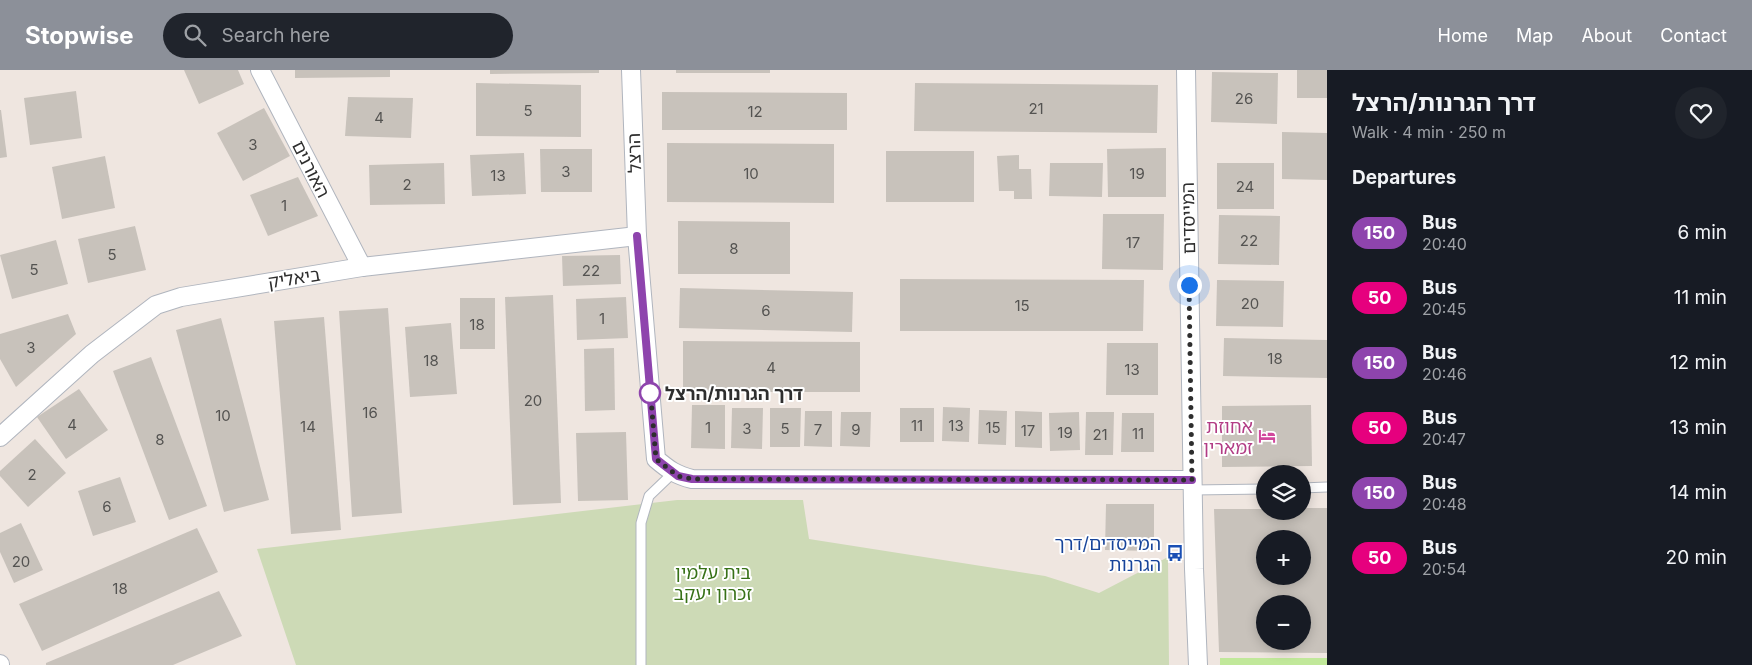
<!DOCTYPE html>
<meta charset="utf-8">
<style>
:root{--surface:#171b24;--page:#20242c;--text:#f1f3f6;--muted:#9ea1a6;--accent:#8c9099}
body{margin:0;font-family:Inter,"Noto Sans Hebrew",sans-serif;background:var(--page);color:var(--text);height:100vh;display:flex;flex-direction:column;font-size:19px;white-space:nowrap}
*{box-sizing:border-box;margin:0}
p{font-size:16px;color:var(--muted)}
.icon{flex:none;width:28px;height:28px;fill:none;stroke:currentColor;stroke-width:2;stroke-linecap:round;stroke-linejoin:round}
.map{position:relative;flex:1;overflow:hidden}
.drawer{display:flex;flex-direction:column;background:var(--surface);width:425px}
.drawer>*{flex:none}
.badge{padding:0 10px;border-radius:16px;font-size:18px;line-height:32px}
.fabs{position:absolute;left:1256px;top:395px;display:grid;gap:10px}
.fabs a{display:grid;place-items:center;width:55px;height:55px;border-radius:50%;background:var(--surface);box-shadow:0 2px 12px #0003;font-size:25px}
.you{position:absolute;width:25px;height:25px;margin:-12px;border:4px solid #fff;border-radius:50%;background:#1a73e8;box-shadow:0 0 0 8px #1a73e833}
.map>.badge{position:absolute;translate:-50% -50%;box-shadow:0 0 0 2px #fff}
h2{padding:0 25px;font-size:19px;line-height:45px}
.round{display:grid;place-items:center;flex:none;width:52px;height:52px;border-radius:26px;background:var(--page)}
.headline{display:flex;align-items:center;justify-content:space-between;height:85px;padding:0 25px}
h1{font-size:24px;font-weight:700;line-height:38px}
ul{padding:0;list-style:none}
li{display:flex;align-items:center;gap:15px;height:65px;padding:0 25px}
li div{flex:1}
li b{display:block;font-size:19px}
li em{font-style:normal}
li .badge{min-width:55px;font-weight:700;text-align:center}
header{display:flex;align-items:center;gap:30px;box-sizing:border-box;height:70px;padding:0 25px;background:var(--accent);color:#fff}
header strong{font-size:24px}
nav{display:flex;gap:28px;margin-inline-start:auto;font-size:18px}
.search{width:350px;height:45px;background:var(--page);display:flex;align-items:center;gap:12px;box-sizing:border-box;padding:0 18px;border-radius:28px;color:var(--muted);font-size:19px}
main{display:flex;flex:1;min-height:0}
.map>svg:first-child{display:block}
</style>
<header>
<strong>Stopwise</strong>
<div class="search"><svg class="icon" aria-label="search" viewBox="0 0 24 24"><circle cx="10" cy="10" r="6"/><path d="M15 15l6 6"/></svg>Search here</div>
<nav><a>Home</a><a>Map</a><a>About</a><a>Contact</a></nav>
</header>
<main>
<div class="map">
<svg width="1327" height="595" viewBox="0 0 1327 595">
<rect width="100%" height="100%" fill="#efe6e0"/>
<rect fill="#c1e89a" x="1220" y="588" width="107" height="7"/>
<path fill="#cddab6" d="M677 430H803L809 469 1045 506 1099 523 1168 487 1169 595H296L257 479Z"/>
<g fill="#c8c2bb" fill-rule="evenodd">
<path d="M184 0H238L244 14 199 34Z"/>
<path d="M295 0H390V7L295 8Z"/>
<path d="M490 0H599V3L490 4Z"/>
<rect x="676" y="0" width="94" height="3"/>
<rect x="1297" y="0" width="30" height="28"/>
<path d="M1212 2 1278 3 1277 54 1211 52Z"/>
<path d="M476 13 581 15V67L476 66Z"/>
<path d="M915 13 1158 15 1157 63 914 61Z"/>
<path d="M76 21 82 68 30 75 24 28Z"/>
<path d="M662 22 847 23V60H662Z"/>
<path d="M348 27 413 28 411 68 345 66Z"/>
<path d="M264 38 290 86 243 111 217 63Z"/>
<path d="M0 40H1L7 87 0 88Z"/>
<path d="M1282 62 1327 63V110L1282 109Z"/>
<path d="M667 73 834 74V133L667 132Z"/>
<path d="M1166 78V127H1108L1107 79Z"/>
<path d="M540 79H592V122H541Z"/>
<rect x="886" y="81" width="88" height="51"/>
<path d="M524 83 526 124 472 126 470 85Z"/>
<path d="M1019 85V99H1031L1032 129H1014V121H999L997 86Z"/>
<path d="M105 86 115 138 62 149 52 97Z"/>
<path d="M444 93 445 134 370 135 369 95Z"/>
<path d="M1050 93H1103L1102 127 1049 126Z"/>
<rect x="1217" y="93" width="57" height="46"/>
<path d="M298 107 318 146 268 166 250 125Z"/>
<path d="M1103 144H1164L1163 200 1102 199Z"/>
<path d="M1219 145 1280 146 1279 195 1218 194Z"/>
<path d="M678 151 790 152V204H678Z"/>
<path d="M135 156 146 200 88 213 78 169Z"/>
<path d="M56 170 68 214 12 229 0 185Z"/>
<path d="M620 185 621 214 563 216 562 186Z"/>
<path d="M900 209 1144 210 1143 261H900Z"/>
<path d="M1217 210 1284 211 1283 257 1216 256Z"/>
<path d="M680 218 853 222 852 262 679 258Z"/>
<path d="M553 225 561 433 513 435 505 227Z"/>
<path d="M626 227 628 268 577 270 576 229Z"/>
<rect x="460" y="228" width="35" height="51"/>
<path d="M388 238 402 443 352 447 339 241Z"/>
<path d="M68 244 76 264 16 317 0 289V264Z"/>
<path d="M324 247 341 460 291 464 274 251Z"/>
<path d="M221 248 269 430 224 442 176 260Z"/>
<path d="M451 253 457 324 410 327 405 257Z"/>
<path d="M1224 268 1327 270V308L1223 306Z"/>
<path d="M683 271 860 272V322H683Z"/>
<path d="M1107 273H1158V325H1106Z"/>
<path d="M614 278 615 340 585 341 584 279Z"/>
<path d="M151 287 207 436 169 450 113 301Z"/>
<path d="M79 319 108 360 66 389 37 347Z"/>
<path d="M692 335H725V379L691 378Z"/>
<path d="M1311 335 1312 396 1222 397V336Z"/>
<path d="M943 337 970 338 969 372 942 371Z"/>
<path d="M732 338H763L762 379 731 378Z"/>
<path d="M770 338H801L800 377H770Z"/>
<rect x="900" y="338" width="34" height="34"/>
<path d="M979 340 1007 341 1006 375 978 374Z"/>
<path d="M805 341H832V377L804 376Z"/>
<path d="M1015 341 1042 342V378L1015 377Z"/>
<path d="M841 342H871L870 377 840 376Z"/>
<path d="M1079 342 1080 380 1050 381 1049 343Z"/>
<path d="M1086 342H1114L1113 385H1085Z"/>
<path d="M1122 343H1154V382H1121Z"/>
<path d="M626 362 628 430 578 431 576 363Z"/>
<path d="M35 369 66 403 28 437 0 406V401Z"/>
<path d="M120 407 136 452 93 466 78 421Z"/>
<path d="M1106 434H1154V481L1105 480Z"/>
<path d="M1302 438H1327V583L1219 582 1214 439H1265V441H1302ZM1265 469H1302V506H1265ZM1265 534H1302V571H1265Z"/>
<path d="M21 453 43 500 14 513 0 482V463Z"/>
<path d="M197 458 218 502 42 581 19 534Z"/>
<path d="M219 521 242 566 173 595H46V593Z"/>
</g>
<g fill="none" stroke-linecap="round" stroke-linejoin="round">
<g stroke="#b0b5be" stroke-width="11">
<g id="lane">
<path d="M1302 418 1327 417"/>
<path d="M1193 420 1265 419"/>
<path d="M641 595V453L649 426 673 403"/>
</g>
</g>
<g stroke="#b0b5be" stroke-width="20">
<g id="street">
<path d="M260 0 362 197"/>
<path d="M631 0 637 166 656 389C669 400 676 405 692 409L1192 410"/>
<path d="M1186 0 1194 499 1198 595"/>
<path d="M0 367 92 284 156 235 181 227 362 197 637 166"/>
<path d="M0 594V595"/>
</g>
</g>
<use href="#lane" stroke="#fff" stroke-width="9"/>
<use href="#street" stroke="#fff" stroke-width="18"/>
</g>
<g fill="none" stroke-linecap="round" stroke-linejoin="round">
<g stroke="#fff" stroke-width="11">
<path id="line" d="M637 166 656 389 678 406 692 409 1192 410"/>
</g>
<use href="#line" stroke="#8e44ad" stroke-width="8"/>
<path stroke="#2e2e2e" stroke-width="5" stroke-dasharray="0 9" d="M650 323V317L656 389 678 406 692 409 1192 410 1189 215"/>
</g>
<defs>
<g id="hotel-bare" transform="scale(1.35)"><path d="M-6-4.5h1.5V1H6V5H4.5V3h-9V5H-6ZM-4 0a1.8 1.8 0 1 1 3.6 0ZM.5 0V-2.5h3Q6-2.5 6 0Z" fill="#d1479c" stroke="#fff" stroke-width="2.5" paint-order="stroke"/></g>
<g id="bus-bare" transform="scale(1.35)"><path d="M-5-6H5V4H4V6H2V4H-2V6H-4V4H-5ZM-3.5-4V0h7V-4ZM-3.5 1.2v1.5H-2V1.2ZM2 1.2v1.5H3.5V1.2Z" fill="#1a4fb4" stroke="#fff" stroke-width="2.5" paint-order="stroke"/></g>
</defs>
<g fill-rule="evenodd">
<use href="#hotel-bare" x="1267" y="366"/>
<use href="#bus-bare" x="1175" y="483"/>
</g>
<circle fill="#fff" stroke="#8e44ad" stroke-width="2.5" cx="650" cy="323" r="10"/>
<g text-anchor="middle" dominant-baseline="central" stroke-width="4" stroke-linejoin="round" paint-order="stroke">
<g font-size="15" fill="#545351">
<text x="1244" y="28">26</text>
<text x="1036" y="38">21</text>
<text x="528" y="40">5</text>
<text x="755" y="41">12</text>
<text x="379" y="47">4</text>
<text x="253" y="74">3</text>
<text x="566" y="101">3</text>
<text x="751" y="103">10</text>
<text x="1137" y="103">19</text>
<text x="498" y="105">13</text>
<text x="407" y="114">2</text>
<text x="1245" y="116">24</text>
<text x="284" y="135">1</text>
<text x="1249" y="170">22</text>
<text x="1133" y="172">17</text>
<text x="734" y="178">8</text>
<text x="112" y="184">5</text>
<text x="34" y="199">5</text>
<text x="591" y="200">22</text>
<text x="1250" y="233">20</text>
<text x="1022" y="235">15</text>
<text x="766" y="240">6</text>
<text x="602" y="248">1</text>
<text x="477" y="254">18</text>
<text x="31" y="277">3</text>
<text x="1275" y="288">18</text>
<text x="431" y="290">18</text>
<text x="771" y="297">4</text>
<text x="1132" y="299">13</text>
<text x="533" y="330">20</text>
<text x="370" y="342">16</text>
<text x="223" y="345">10</text>
<text x="72" y="354">4</text>
<text x="917" y="355">11</text>
<text x="956" y="355">13</text>
<text x="308" y="356">14</text>
<text x="708" y="357">1</text>
<text x="993" y="357">15</text>
<text x="747" y="358">3</text>
<text x="785" y="358">5</text>
<text x="818" y="359">7</text>
<text x="856" y="359">9</text>
<text x="1028" y="360">17</text>
<text x="1065" y="362">19</text>
<text x="1138" y="363">11</text>
<text x="1100" y="364">21</text>
<text x="160" y="369">8</text>
<text x="32" y="404">2</text>
<text x="107" y="436">6</text>
<text x="21" y="491">20</text>
<text x="120" y="518">18</text>
</g>
<g font-size="18" fill="#2e2e2e" stroke="#fff">
<text transform="translate(634 83) rotate(-92)">הרצל</text>
<text transform="translate(311 99) rotate(63)">האורנים</text>
<text transform="translate(1188 148) rotate(-91)">המייסדים</text>
<text transform="translate(294 208) rotate(-9)">ביאליק</text>
</g>
<g font-size="18" font-weight="bold" fill="#2e2e2e" stroke="#fff" text-anchor="start">
<text x="665" y="323">דרך הגרנות/הרצל</text>
</g>
<g font-size="18" fill="#b23c85" stroke="#fff" text-anchor="end">
<text x="1253" y="356">אחוזת<tspan x="1253" dy="21">זמארין</tspan></text>
</g>
<g font-size="18" fill="#164399" stroke="#fff" text-anchor="end">
<text x="1161" y="473">המייסדים/דרך<tspan x="1161" dy="21">הגרנות</tspan></text>
</g>
<g font-size="18" fill="#377117" stroke="#fff">
<text x="713" y="502">בית עלמין<tspan x="713" dy="21">זכרון יעקב</tspan></text>
</g>
</g>
</svg>
<div class="fabs">
<a><svg class="icon" aria-label="layers" viewBox="0 0 24 24"><path d="M12 4l9 5-9 5-9-5zM3 14l9 5 9-5"/></svg></a>
<a>+</a>
<a>−</a>
</div>
<div class="you" style="left:1189px;top:215px"></div>
</div>
<section class="drawer">
<div class="headline"><div><h1>דרך הגרנות/הרצל</h1><p>Walk · 4 min · 250 m</p></div><a class="round"><svg class="icon" aria-label="heart" viewBox="0 0 24 24"><path d="M12 20l-8-8c-3-5 5-10 8-4 3-6 11-1 8 4z"/></svg></a></div>
<h2>Departures</h2>
<ul>
<li><span class="badge" style="background:#8e44ad;color:#fff">150</span><div><b>Bus</b><p>20:40</p></div><em>6 min</em></li>
<li><span class="badge" style="background:#e6007e;color:#fff">50</span><div><b>Bus</b><p>20:45</p></div><em>11 min</em></li>
<li><span class="badge" style="background:#8e44ad;color:#fff">150</span><div><b>Bus</b><p>20:46</p></div><em>12 min</em></li>
<li><span class="badge" style="background:#e6007e;color:#fff">50</span><div><b>Bus</b><p>20:47</p></div><em>13 min</em></li>
<li><span class="badge" style="background:#8e44ad;color:#fff">150</span><div><b>Bus</b><p>20:48</p></div><em>14 min</em></li>
<li><span class="badge" style="background:#e6007e;color:#fff">50</span><div><b>Bus</b><p>20:54</p></div><em>20 min</em></li>
</ul>
</section>
</main>
